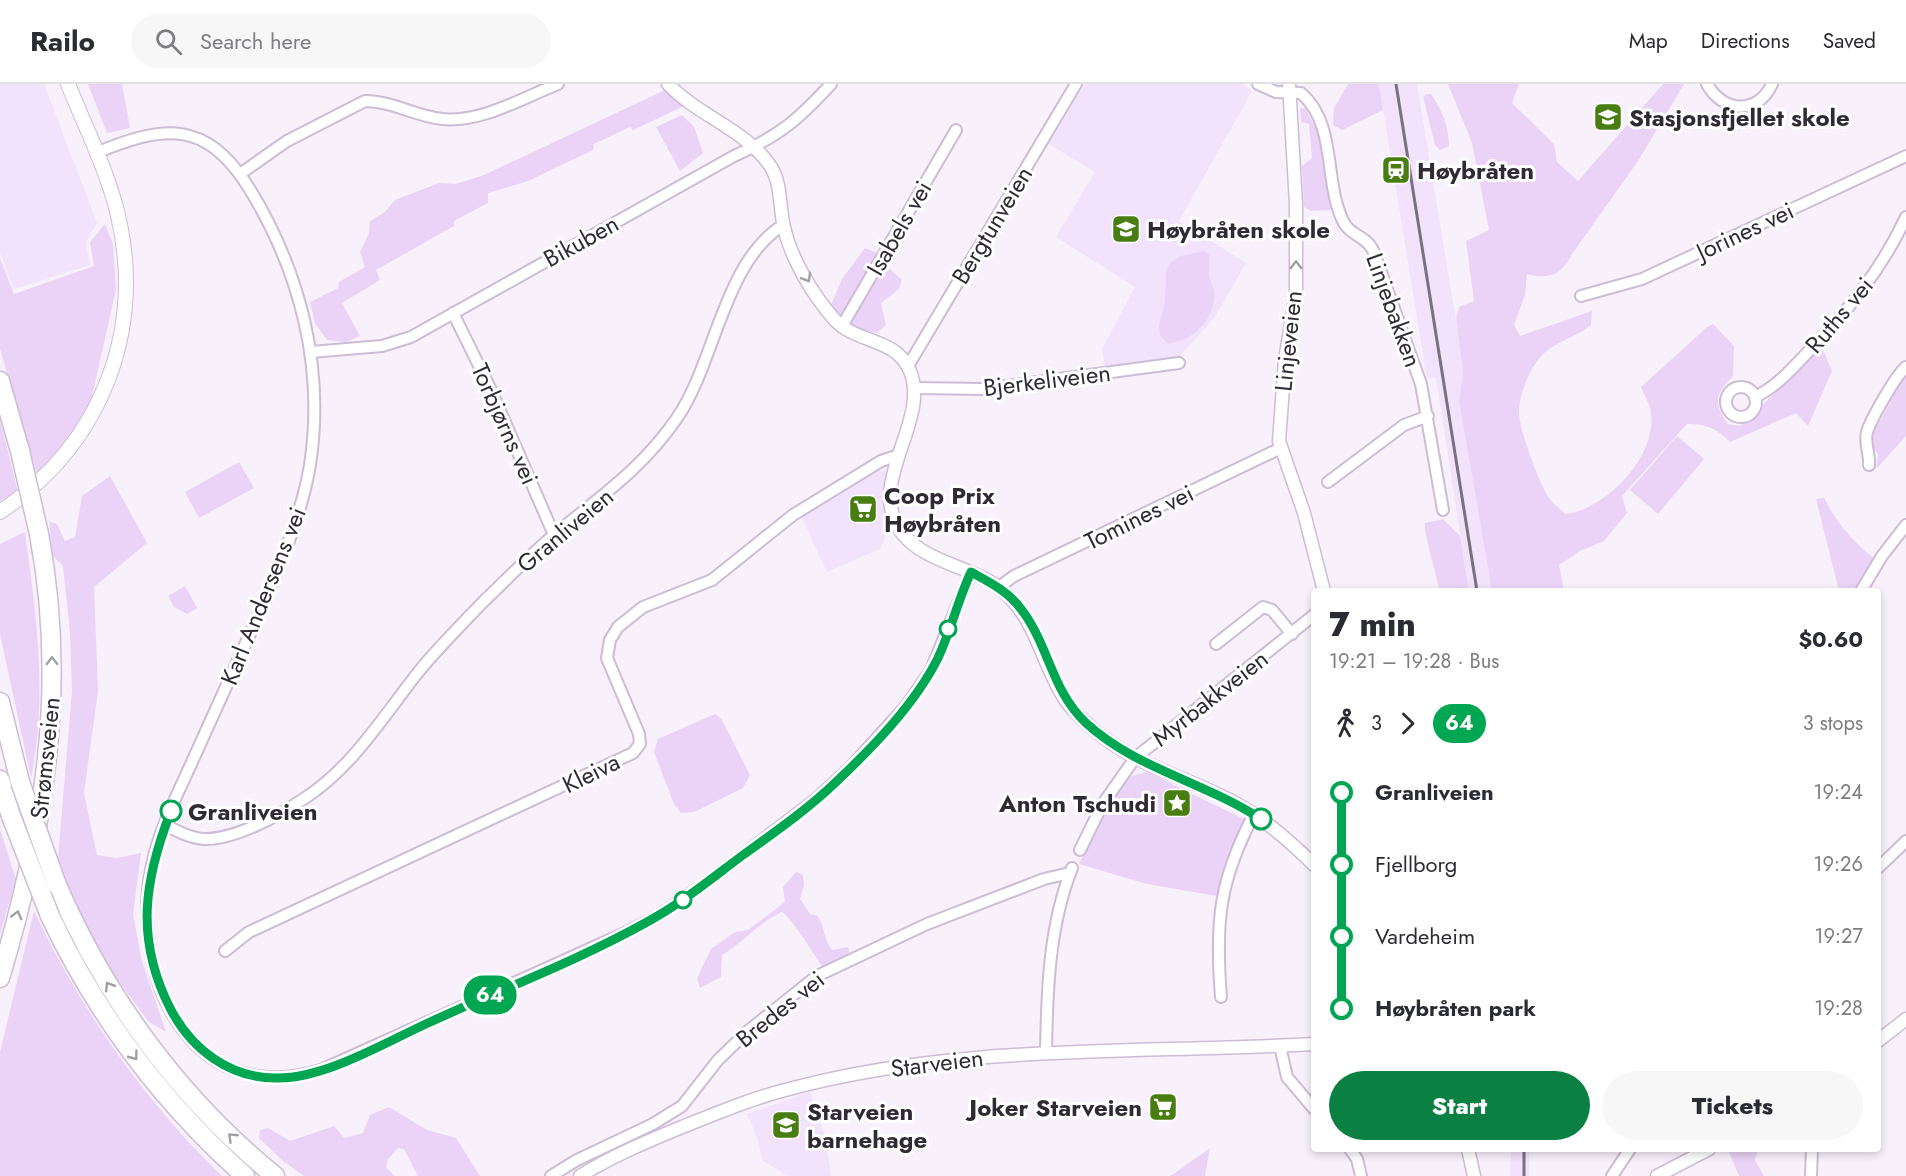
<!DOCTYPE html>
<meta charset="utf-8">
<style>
:root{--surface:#fff;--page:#f7f7f7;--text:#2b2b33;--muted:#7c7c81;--line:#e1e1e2;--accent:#0b8043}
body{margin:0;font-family:Jost,sans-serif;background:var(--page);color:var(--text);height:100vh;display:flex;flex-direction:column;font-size:22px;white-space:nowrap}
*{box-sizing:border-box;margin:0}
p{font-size:20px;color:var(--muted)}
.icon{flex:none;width:33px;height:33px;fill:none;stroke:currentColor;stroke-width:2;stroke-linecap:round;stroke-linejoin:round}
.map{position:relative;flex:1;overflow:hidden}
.drawer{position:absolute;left:1311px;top:504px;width:570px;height:564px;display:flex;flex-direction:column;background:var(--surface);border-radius:6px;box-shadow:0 3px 9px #0003}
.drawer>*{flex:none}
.badge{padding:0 12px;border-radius:20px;font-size:21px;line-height:39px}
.map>.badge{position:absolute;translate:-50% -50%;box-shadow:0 0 0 3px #fff}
.legs{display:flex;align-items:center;gap:9px;height:66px;padding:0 18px;font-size:20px}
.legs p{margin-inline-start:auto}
.headline{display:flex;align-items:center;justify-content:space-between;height:102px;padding:0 18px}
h1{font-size:33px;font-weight:800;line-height:45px}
.primary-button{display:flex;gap:12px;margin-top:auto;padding:12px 18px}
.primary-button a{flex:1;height:69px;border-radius:36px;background:var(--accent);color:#fff;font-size:24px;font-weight:800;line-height:69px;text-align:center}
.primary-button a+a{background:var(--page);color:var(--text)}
ul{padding:0 18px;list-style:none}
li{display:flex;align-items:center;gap:21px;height:72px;font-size:22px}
li i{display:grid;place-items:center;width:9px;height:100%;margin:0 8px;background:currentColor}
li i::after{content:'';width:15px;height:15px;margin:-8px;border:4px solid;border-radius:50%;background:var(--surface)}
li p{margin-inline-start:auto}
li:first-child i{background:linear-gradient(#0000 50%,currentColor 0)}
li:last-child i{background:linear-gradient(currentColor 50%,#0000 0)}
header{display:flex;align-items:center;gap:36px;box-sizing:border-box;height:84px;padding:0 30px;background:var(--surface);border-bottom:2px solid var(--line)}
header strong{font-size:28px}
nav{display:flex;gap:33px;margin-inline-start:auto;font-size:21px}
.search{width:420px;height:54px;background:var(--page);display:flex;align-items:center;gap:15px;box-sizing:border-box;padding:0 21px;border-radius:33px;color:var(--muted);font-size:22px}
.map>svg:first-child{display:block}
</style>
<header>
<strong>Railo</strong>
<div class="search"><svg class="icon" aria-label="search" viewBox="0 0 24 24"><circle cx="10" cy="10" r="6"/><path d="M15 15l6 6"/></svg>Search here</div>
<nav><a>Map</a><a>Directions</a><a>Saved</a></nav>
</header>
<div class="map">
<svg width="1906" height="1092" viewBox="0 0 1906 1092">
<rect width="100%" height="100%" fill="#f8f1fc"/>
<g fill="#f2e2fc">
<path d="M0 0H44L97 139 86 158 90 181 14 205 0 169Z"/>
<path d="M1085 0H1242L1252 7 1179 137 1246 179 1215 233 1176 276 1105 282 1102 265 1135 203 1056 153 1095 88 1049 60Z"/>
<path d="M1379 0H1417L1460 261 1463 287 1459 317 1492 507H1469L1436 294 1427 295Z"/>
<path d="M887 386 888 445 880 465 827 488 802 434 878 387Z"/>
<path d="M810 1008 825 1052 831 1092H789L768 1080 763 1077 757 1053 747 1030Z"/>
<path d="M1511 1065H1529V1092H1510Z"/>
</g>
<g fill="#ead3f7">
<path d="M88 0H122L130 44 107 49Z"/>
<path d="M1348 0H1379L1383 26 1342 46 1333 41 1334 24Z"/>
<path d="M1448 0H1519L1512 19 1554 60 1557 78 1578 97 1663 0H1684L1638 77 1572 170C1562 191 1548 196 1527 190L1525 211 1514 241 1520 252 1592 227 1591 241C1574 255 1551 258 1538 276 1528 289 1519 312 1519 328 1519 345 1539 399 1549 414 1553 420 1560 425 1566 430 1607 425 1661 369 1650 324 1648 317 1644 310 1641 303L1706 244 1713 240 1734 262 1733 292C1716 310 1712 318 1728 340L1740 342 1750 334 1821 261 1832 287 1808 342 1796 329 1730 358C1716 344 1706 340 1687 340L1622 412 1627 429 1604 457 1580 467 1559 481 1564 507H1492L1459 317 1463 287 1456 234 1459 223 1474 217 1466 157 1489 146 1472 59Z"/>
<path d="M665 6 684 22 633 46 630 43 594 60 593 66 528 97 488 109V119L454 137V142L376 186 380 196 342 219 360 252 346 258 327 256 315 239 310 218 338 204 339 198 365 183 360 168 369 149 370 137 385 128 395 116 439 99 456 100 484 91Z"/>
<path d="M1426 10H1431C1442 26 1449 43 1449 62L1440 66 1435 61 1423 13Z"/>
<path d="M1300 24 1306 25 1317 47 1333 126 1311 127 1304 123 1302 82 1312 74 1309 40 1301 38Z"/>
<path d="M682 31 694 43 703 69 680 87 656 43Z"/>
<path d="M105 140 113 160 116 206 88 330 38 394 0 265V174L14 210 94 182 90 158Z"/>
<path d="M865 164 885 172 888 183 902 196 899 205 881 219 886 241 877 249C859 246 840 238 831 221L842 195Z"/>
<path d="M1204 167 1209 171C1210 178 1209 184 1209 190 1209 197 1214 202 1214 208 1216 235 1193 257 1168 260L1160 251 1159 241 1165 218 1166 187 1170 179 1181 172Z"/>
<path d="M1906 287V352L1876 385 1878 370 1871 361 1872 351 1893 313 1895 301Z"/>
<path d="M0 335 18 408 0 417Z"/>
<path d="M1677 352 1704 375 1658 430 1630 406Z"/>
<path d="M239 378 254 404 199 434 185 408Z"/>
<path d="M110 392 147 459 94 503 98 607 84 709 97 771 117 774 141 769 133 830 142 877 166 948 148 937 99 871 84 844 58 774 72 607 70 549 63 482 52 471 49 437 57 440 65 457 75 453 82 412Z"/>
<path d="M1824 414C1836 438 1853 458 1875 475L1856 507H1839L1816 415Z"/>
<path d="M1443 435 1460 452 1469 507H1440C1437 494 1423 446 1425 439Z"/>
<path d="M25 448C36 529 48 612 31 694L0 550V460Z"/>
<path d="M185 502 197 524 187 530 174 523 168 512Z"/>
<path d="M715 630 721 634 750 691 743 704 694 728 681 729 674 720 654 668 658 655Z"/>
<path d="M1147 688 1246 736 1228 775 1217 812 1147 800 1079 780 1100 734 1128 693Z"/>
<path d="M0 745 16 795 0 850Z"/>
<path d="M796 788 803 791 804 801 800 815 810 830 818 832C825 844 824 856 832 866L848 863 850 872 823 883C814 871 792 834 782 828 758 839 744 858 722 871L721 893 700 904 697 894 711 865 735 848 748 846 785 818 783 803Z"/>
<path d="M34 827C81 926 144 1017 222 1092H0V968Z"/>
<path d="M389 1023 427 1046 456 1054 480 1092H418L404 1065 398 1064 388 1075 386 1083 394 1092H304L283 1077 259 1054 260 1046 268 1044 290 1057 334 1042 344 1054 363 1049 370 1031Z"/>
<path d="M1210 1064 1205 1092H1170L1172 1091Z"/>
<path d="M1734 1065H1758L1755 1076 1764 1092H1739L1729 1068Z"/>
</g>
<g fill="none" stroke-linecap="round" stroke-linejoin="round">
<g stroke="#cdbcd6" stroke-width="14">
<g id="minor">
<path d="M1258 0 1276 8 1301 9C1338 41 1323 99 1344 139 1351 152 1365 151 1373 166L1421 300 1443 426"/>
<path d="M1707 0C1723 29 1758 31 1772 0"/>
<path d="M96 69C163 41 206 35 249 104 300 187 325 283 310 381 301 434 279 483 258 532 236 581 214 630 192 678 177 711 159 746 152 781 139 840 151 916 195 960 230 995 276 1000 321 986L625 849 658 832 702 802 816 715 849 685 906 622 931 586 971 488"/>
<path d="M240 90 287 57 365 17C392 17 415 32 442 35 481 39 522 14 558 0"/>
<path d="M1581 212 1642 195 1906 72"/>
<path d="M453 229 490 304 554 451"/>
<path d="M842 242 956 46"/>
<path d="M311 268 382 262 411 253 734 72C779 52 798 36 831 0"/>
<path d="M908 282 1076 0"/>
<circle cx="1741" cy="318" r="15"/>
<path d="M915 304 984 305 1179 279"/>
<path d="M1755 313C1776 303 1791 286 1807 269 1847 228 1882 185 1906 133"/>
<path d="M1869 381C1870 370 1864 359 1867 348 1871 335 1896 291 1906 283"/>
<path d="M1328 398 1404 341 1428 332"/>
<path d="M999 503 1014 492 1281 364"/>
<path d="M1861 507 1882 472 1906 441"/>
<path d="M1216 560 1263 523 1272 526 1292 550"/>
<path d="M165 741C177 747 190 754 204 755 234 756 280 731 305 714 354 682 384 631 420 586 439 563 461 541 482 519 506 496 530 471 555 450 601 412 642 385 677 334 716 277 723 179 783 141"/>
<path d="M1080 766 1102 721 1135 674 1314 531"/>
<path d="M1878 784 1906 757"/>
<path d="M225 867 249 848 633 669 640 660 639 650 607 574 610 556 618 543 643 523 712 496 793 431 881 377 899 371"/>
<path d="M1221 913C1215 838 1219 797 1254 730"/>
<path d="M1280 962 1287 993 1314 1025"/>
<path d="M1046 968C1047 906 1049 842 1072 784"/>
<path d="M1350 1065 1357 1075 1361 1092"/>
<path d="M551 1092 577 1076 653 1040 682 1022 718 976 748 947 817 892 927 840 1044 795 1070 789"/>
<path d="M1612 1092 1630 1065"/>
<path d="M1811 1092 1812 1065"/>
</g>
</g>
<g stroke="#cdbcd6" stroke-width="15">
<g id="tertiary">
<path d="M668 0C698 32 747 46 771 83 782 101 779 123 784 143 791 175 813 211 834 235 856 260 896 253 910 287 931 338 864 399 902 449 926 480 974 482 1003 507 1038 537 1041 580 1066 617 1073 627 1083 636 1093 645 1134 681 1188 694 1235 719 1265 735 1290 757 1314 781"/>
<path d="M1289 0 1296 120V210L1285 276 1279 357 1304 429 1324 507"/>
<path d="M1878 957 1906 935"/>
<path d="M1468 1065 1474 1092"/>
<path d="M580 1092C612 1072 648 1057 682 1043 717 1029 753 1014 789 1005 960 959 1139 970 1314 960"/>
<path d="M1657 1092 1709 1065"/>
</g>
</g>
<g stroke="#cdbcd6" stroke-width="16">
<path id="secondary" d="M0 428C102 360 146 246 117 127 106 84 85 42 68 0"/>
</g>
<g stroke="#cdbcd6" stroke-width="21">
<g id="motorway">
<path d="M0 297 20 367"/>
<path d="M0 618 20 698"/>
<path d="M0 696 11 732"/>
<path d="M57 801C105 913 180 1015 275 1092"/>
<path d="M50 832C97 931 163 1019 245 1092"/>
<path d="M0 894C44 747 68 604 39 450"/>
</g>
</g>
<use href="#minor" stroke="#fff" stroke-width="10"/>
<use href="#tertiary" stroke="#fff" stroke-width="12"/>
<use href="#secondary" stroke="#fff" stroke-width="14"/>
<use href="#motorway" stroke="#fff" stroke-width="18"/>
<g stroke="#78727c" stroke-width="3">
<path d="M1396 0 1477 507"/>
<path d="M1524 1092V1065"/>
</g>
<g stroke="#cdbcd6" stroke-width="21" stroke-linecap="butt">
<g id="motorway-bridge">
<path d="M20 367 39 450"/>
<path d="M20 698 57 801"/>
<path d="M11 732 50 832"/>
</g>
</g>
<use href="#motorway-bridge" stroke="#fff" stroke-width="18"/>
</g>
<defs><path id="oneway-chevron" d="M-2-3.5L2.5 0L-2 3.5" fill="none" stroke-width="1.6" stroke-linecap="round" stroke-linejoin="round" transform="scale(1.5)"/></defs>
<g stroke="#a29fa4">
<use href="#oneway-chevron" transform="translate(1296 181) rotate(-90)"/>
<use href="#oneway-chevron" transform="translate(807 194) rotate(59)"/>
<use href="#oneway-chevron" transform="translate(52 577) rotate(-91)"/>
<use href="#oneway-chevron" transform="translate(17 831) rotate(-75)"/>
<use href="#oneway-chevron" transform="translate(109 902) rotate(-122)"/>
<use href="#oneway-chevron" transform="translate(134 972) rotate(53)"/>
<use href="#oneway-chevron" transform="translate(232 1053) rotate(-136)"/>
</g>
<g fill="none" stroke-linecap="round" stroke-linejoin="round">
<g stroke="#fff" stroke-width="14">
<path id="line-1" d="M171 727C144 796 135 855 170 924 191 965 230 995 278 994 326 994 384 959 428 939 500 906 577 877 647 838 682 819 712 794 743 771 775 748 808 725 836 698 873 663 915 620 938 574 951 546 958 516 971 488 989 498 1008 507 1021 525 1049 561 1051 606 1086 639 1136 685 1205 698 1261 735"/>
</g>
<use href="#line-1" stroke="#00a651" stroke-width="9"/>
</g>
<defs>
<g id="school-square" transform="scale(1.5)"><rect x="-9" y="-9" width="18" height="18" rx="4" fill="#487d11" stroke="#fff"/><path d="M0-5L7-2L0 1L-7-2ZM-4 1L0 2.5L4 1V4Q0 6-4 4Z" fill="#fff"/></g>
<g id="station-square" transform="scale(1.5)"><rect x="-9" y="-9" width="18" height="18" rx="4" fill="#487d11" stroke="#fff"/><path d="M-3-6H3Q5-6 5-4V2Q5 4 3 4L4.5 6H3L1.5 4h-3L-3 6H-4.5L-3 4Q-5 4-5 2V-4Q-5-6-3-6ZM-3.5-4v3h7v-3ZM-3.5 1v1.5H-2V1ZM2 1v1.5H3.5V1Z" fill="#fff"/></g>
<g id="supermarket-square" transform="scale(1.5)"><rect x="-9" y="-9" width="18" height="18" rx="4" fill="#487d11" stroke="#fff"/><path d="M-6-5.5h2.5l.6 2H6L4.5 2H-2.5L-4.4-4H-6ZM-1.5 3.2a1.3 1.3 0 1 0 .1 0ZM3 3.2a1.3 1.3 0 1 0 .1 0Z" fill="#fff"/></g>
<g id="sight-square" transform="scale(1.5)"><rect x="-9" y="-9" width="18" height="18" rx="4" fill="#487d11" stroke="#fff"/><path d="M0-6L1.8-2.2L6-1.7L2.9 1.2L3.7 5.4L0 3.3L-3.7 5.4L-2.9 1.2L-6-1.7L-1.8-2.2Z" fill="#fff"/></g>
</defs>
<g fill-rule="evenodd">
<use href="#school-square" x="1608" y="33"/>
<use href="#station-square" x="1396" y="86"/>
<use href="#school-square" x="1126" y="145"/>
<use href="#supermarket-square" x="863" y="425"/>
<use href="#sight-square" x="1177" y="719"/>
<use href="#supermarket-square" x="1163" y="1023"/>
<use href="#school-square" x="786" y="1041"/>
</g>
<g fill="#fff" stroke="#00a651" stroke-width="3">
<circle cx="948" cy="545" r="8"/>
<circle cx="171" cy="727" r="10"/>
<circle cx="1261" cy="735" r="10"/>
<circle cx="683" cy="816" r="8"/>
</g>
<g text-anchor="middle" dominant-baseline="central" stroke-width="6" stroke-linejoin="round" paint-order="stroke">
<g font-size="24" font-weight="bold" fill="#302a34" stroke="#fff" text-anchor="start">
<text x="1629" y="33">Stasjonsfjellet skole</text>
<text x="1417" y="86">Høybråten</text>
<text x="1147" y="145">Høybråten skole</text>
<text x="884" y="411">Coop Prix<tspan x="884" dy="28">Høybråten</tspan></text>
<text x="1156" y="719" text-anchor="end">Anton Tschudi</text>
<text x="1142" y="1023" text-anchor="end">Joker Starveien</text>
<text x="807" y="1027">Starveien<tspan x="807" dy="28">barnehage</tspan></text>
</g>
<g font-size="24" fill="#302a34" stroke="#fff">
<text transform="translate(992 141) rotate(-59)">Bergtunveien</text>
<text transform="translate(899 144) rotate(-60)">Isabels vei</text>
<text transform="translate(1745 147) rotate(-25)">Jorines vei</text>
<text transform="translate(581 157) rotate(-29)">Bikuben</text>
<text transform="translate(1394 226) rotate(70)">Linjebakken</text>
<text transform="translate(1839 231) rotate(-50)">Ruths vei</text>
<text transform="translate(1288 257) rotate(-84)">Linjeveien</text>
<text transform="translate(1047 296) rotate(-7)">Bjerkeliveien</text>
<text transform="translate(505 340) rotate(66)">Torbjørns vei</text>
<text transform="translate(1139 433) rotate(-26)">Tomines vei</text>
<text transform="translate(565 446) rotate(-40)">Granliveien</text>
<text transform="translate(263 512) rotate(-68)">Karl Andersens vei</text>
<text transform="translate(1210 614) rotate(-38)">Myrbakkveien</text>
<text transform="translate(45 674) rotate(-84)">Strømsveien</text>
<text transform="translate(591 689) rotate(-26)">Kleiva</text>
<text transform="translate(780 925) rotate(-39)">Bredes vei</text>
<text transform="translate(937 979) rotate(-7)">Starveien</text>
</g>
<g font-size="24" font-weight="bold" fill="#302a34" stroke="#fff" text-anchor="start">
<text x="188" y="727">Granliveien</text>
</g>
</g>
</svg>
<b class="badge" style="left:490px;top:911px;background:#00a651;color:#fff">64</b>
<section class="drawer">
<div class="headline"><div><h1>7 min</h1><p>19:21 – 19:28 · Bus</p></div><b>$0.60</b></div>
<div class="legs"><svg class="icon" aria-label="walk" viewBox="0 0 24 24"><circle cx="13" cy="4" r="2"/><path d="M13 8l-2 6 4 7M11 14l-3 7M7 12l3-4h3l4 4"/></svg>3<svg class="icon" aria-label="forward" viewBox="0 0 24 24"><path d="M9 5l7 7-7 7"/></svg><b class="badge" style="background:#00a651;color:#fff">64</b><p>3 stops</p></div>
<ul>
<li><i style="color:#00a651"></i><b>Granliveien</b><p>19:24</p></li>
<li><i style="color:#00a651"></i><span>Fjellborg</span><p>19:26</p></li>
<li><i style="color:#00a651"></i><span>Vardeheim</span><p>19:27</p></li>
<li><i style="color:#00a651"></i><b>Høybråten park</b><p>19:28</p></li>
</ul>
<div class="primary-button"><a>Start</a><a>Tickets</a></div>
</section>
</div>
